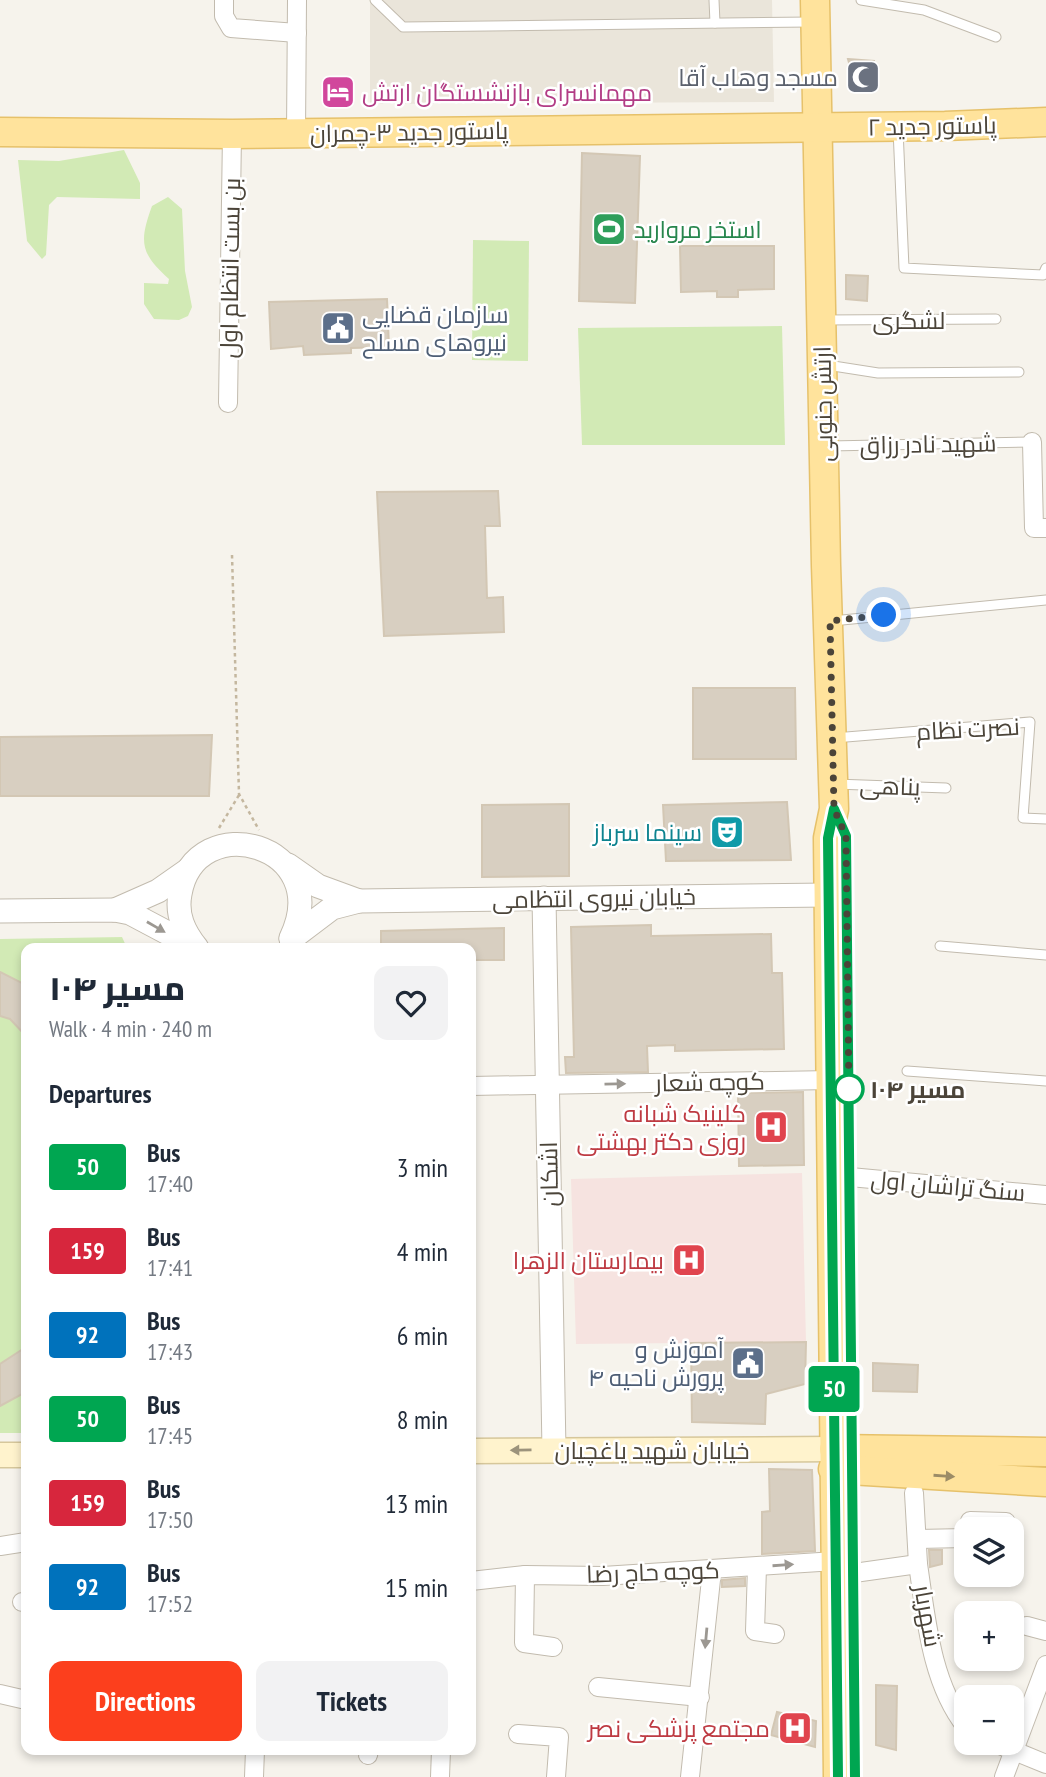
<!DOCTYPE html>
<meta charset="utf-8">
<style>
:root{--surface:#fff;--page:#f2f2f3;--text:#1f2937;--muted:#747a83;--accent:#fc3f1d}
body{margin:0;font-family:"PT Sans Narrow",Cairo,sans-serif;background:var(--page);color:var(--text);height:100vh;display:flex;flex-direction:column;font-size:26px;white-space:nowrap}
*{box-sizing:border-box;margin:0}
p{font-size:23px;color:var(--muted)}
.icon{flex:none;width:38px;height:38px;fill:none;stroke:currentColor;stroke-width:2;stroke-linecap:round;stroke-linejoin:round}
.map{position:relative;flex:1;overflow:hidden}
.sheet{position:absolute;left:21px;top:943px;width:455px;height:812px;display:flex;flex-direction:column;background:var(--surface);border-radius:14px;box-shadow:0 4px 10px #0003}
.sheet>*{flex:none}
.badge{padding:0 14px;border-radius:5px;font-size:24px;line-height:46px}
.controls{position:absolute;left:954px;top:1517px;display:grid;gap:14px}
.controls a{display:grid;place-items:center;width:70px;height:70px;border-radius:14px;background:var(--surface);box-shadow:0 4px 10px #0003;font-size:35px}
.you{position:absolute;width:35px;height:35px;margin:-18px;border:5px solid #fff;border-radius:50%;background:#1a73e8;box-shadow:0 0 0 10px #1a73e833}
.map>.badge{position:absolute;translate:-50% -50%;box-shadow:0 0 0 4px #fff}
h2{padding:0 28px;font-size:26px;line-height:63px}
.round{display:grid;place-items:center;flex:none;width:74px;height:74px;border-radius:14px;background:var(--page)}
.head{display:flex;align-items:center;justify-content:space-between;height:119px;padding:0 28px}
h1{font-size:33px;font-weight:800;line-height:52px}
.action{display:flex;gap:14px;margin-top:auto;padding:14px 28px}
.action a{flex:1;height:80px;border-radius:14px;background:var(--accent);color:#fff;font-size:28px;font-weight:800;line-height:80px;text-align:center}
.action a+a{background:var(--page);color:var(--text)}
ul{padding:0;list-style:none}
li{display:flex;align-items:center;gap:21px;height:84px;padding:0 28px}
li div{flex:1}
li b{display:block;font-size:26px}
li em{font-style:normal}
li .badge{min-width:77px;font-weight:700;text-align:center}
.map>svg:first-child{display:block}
</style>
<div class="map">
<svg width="1046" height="1777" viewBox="0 0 1046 1777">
<rect width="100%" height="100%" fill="#f6f3ec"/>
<path fill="#eae5da" d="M370 0H772L774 102 370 104Z"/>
<path fill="#f6e3e0" d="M802 1173 806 1342 576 1344 571 1179Z"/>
<g fill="#d2eab5">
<path d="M124 150 140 183V199L57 197 49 205 46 255 42 259 27 241 18 160 59 161Z"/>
<path d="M168 197 182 209 185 271 192 307 188 316 179 320 154 319 144 304V283L168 284 169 279C140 253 139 242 152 206Z"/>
<path d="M473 240 529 241 528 361 472 360Z"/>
<path d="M782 326 785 445H582L578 328Z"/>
<path d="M122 937 127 948H26V1433H0V939Z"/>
</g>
<g fill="#d8cfc1" stroke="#d3c7b4" stroke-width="2">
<path d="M848 59 874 61V91L862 90 855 84Z"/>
<path d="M582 153 640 156 635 303 579 301Z"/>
<path d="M680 246H774V289L738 290V297H717V291L681 292Z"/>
<path d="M846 275 868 276 867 301 846 299Z"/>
<path d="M387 299 389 347 351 348V353L304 355 303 346 271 349 269 302Z"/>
<path d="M498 491 500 526H485L487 598 503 597 504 632 384 636 377 492Z"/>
<path d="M693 688H795L796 759H693Z"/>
<path d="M212 735 209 796H0V737Z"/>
<path d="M787 802 791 860 666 861 663 805Z"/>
<path d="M569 804V876L482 877V805Z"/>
<path d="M651 925V936L771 934 772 973H782L784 1049 675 1051V1045L647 1046 648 1072 566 1073 565 1057H574L571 927Z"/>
<path d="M504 928V960H471V948H381V931Z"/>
<path d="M0 972 26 985V1036L10 1019 0 1016Z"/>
<path d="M803 1092 804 1165 739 1166 738 1093Z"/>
<path d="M806 1342 805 1384 766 1394 765 1424 692 1422 691 1343Z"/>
<path d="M26 1347V1392L0 1406V1364Z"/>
<path d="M873 1363 918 1365 917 1392 873 1391Z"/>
<path d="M769 1469 812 1470 815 1551 762 1554V1512L770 1511Z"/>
<path d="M929 1550H942V1564L930 1567Z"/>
<path d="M745 1578V1586L722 1587V1580Z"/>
<path d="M876 1685 897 1686 896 1750 876 1745Z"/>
<path d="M777 1712 816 1721 815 1747 771 1735Z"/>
</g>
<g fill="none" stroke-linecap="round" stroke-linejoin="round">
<g stroke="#c2bbae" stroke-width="11">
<g id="service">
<path d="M375 0 403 27 811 22"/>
<path d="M714 0 715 23"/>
<path d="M861 0 924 10 996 37"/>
<path d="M898 129 904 268 1043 275 1046 268"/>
<path d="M823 320 996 319"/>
<path d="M827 365 878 373 1019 372"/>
<path d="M829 446 1032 442"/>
<path d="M832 621 1046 600"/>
<path d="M834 738 1030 722 1023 818 1046 819"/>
<path d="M835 784 946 788"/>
<path d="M940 946 1046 955"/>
<path d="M907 1071 1046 1081"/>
</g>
</g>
<g stroke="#c2bbae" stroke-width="20">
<g id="minor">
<path d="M224 0V16L231 28 297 33"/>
<path d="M296 133 297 0"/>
<path d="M228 403 232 134"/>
<path d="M1032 442 1034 528H1046"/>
<path d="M471 1086 831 1080"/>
<path d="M850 1177 1046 1195"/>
<path d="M914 1493 918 1564"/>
<path d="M970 1530V1521L1006 1522"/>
<path d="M917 1539 966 1538"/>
<path d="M0 1546 26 1542"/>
<path d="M757 1567 755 1631 775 1634"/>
<path d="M854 1573 918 1564C926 1618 931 1683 966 1727"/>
<path d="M525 1575 524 1643 553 1647"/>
<path d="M471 1581 525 1575 603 1576 835 1561"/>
<path d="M22 1602H26"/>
<path d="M1027 1626 1046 1631"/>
<path d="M598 1687 700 1697"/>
<path d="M0 1694 26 1700"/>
<path d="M518 1734 559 1737 556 1777"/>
<path d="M995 1743 1046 1764"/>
<path d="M368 1755 369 1750"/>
<path d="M254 1777 255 1750"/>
<path d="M440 1777 441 1750"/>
<path d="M690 1777 712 1570"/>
<path d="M1004 1777 1046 1665"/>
</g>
</g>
<g stroke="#c2bbae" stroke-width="25">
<g id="tertiary">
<path d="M288 865 318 886 359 901"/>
<path d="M544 898 554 1450"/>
<path d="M115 910 158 891 188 870"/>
<path d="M0 911 115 910 130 913 196 948"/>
<path d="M291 939 332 908 359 901 828 895"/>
<path d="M197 948C184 932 176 915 180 894 195 806 336 844 291 938"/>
</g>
</g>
<g stroke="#d6c79b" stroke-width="27">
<g id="secondary">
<path d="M471 1451 834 1449"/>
<path d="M0 1455H26"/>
</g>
</g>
<g stroke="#e6c16a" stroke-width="31">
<g id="primary">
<path d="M815 0 826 565 834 809 828 838 838 1777"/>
<path d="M0 132 232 134 945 126 1046 122"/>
<path d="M834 1449 1046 1452"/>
<path d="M833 1469 1046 1482"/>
</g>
</g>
<g stroke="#c4b79f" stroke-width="2.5" stroke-dasharray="3.5 3.5" stroke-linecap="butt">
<path d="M232 555 239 794 259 830"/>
<path d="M219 828 239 795"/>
</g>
<use href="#service" stroke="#fff" stroke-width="9"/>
<use href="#minor" stroke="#fff" stroke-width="18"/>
<use href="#tertiary" stroke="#fff" stroke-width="23"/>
<use href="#secondary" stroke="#fff3cd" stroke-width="24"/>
<use href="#primary" stroke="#ffe39c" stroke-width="28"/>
</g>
<defs><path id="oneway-solid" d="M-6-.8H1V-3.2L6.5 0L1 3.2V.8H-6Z" transform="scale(1.75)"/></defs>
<g fill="#9c9892">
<use href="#oneway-solid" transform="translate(156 927) rotate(30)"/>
<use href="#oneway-solid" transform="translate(615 1084) rotate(-1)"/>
<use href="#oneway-solid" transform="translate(783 1565) rotate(-4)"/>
<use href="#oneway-solid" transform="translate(706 1638) rotate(95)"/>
</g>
<use fill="#9c937c" href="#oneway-solid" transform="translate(521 1450) rotate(179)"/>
<use fill="#9c8c66" href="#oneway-solid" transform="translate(944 1476) rotate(4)"/>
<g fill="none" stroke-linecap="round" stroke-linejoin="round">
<g stroke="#fff" stroke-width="16">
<path id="line" d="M838 1777 828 838 834 809 846 836 855 1777"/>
</g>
<use href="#line" stroke="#00a651" stroke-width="10"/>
<path stroke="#4b4439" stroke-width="7" stroke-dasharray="0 12.6" d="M849 1089V1096L846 836 834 809 830 621 884 615"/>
</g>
<defs>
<g id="mosque-square" transform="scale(1.75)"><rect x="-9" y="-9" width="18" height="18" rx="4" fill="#6b7280" stroke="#fff"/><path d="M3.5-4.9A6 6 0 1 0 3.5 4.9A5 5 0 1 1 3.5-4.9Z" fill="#fff"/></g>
<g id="hotel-square" transform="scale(1.75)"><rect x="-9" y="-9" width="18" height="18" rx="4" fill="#d1479c" stroke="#fff"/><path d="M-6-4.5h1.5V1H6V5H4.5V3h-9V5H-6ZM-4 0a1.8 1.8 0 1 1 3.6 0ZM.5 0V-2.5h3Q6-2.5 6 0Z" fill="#fff"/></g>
<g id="stadium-square" transform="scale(1.75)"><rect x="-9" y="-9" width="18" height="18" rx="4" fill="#2e9e5b" stroke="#fff"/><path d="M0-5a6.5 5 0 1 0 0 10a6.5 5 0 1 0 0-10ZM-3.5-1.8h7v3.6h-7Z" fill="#fff"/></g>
<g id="civic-square" transform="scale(1.75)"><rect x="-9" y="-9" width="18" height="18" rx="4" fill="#5c6f8a" stroke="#fff"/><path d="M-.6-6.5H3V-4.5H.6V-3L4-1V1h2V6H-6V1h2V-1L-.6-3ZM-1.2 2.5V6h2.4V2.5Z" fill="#fff"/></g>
<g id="theatre-square" transform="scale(1.75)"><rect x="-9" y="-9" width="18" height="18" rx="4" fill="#0f9aa8" stroke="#fff"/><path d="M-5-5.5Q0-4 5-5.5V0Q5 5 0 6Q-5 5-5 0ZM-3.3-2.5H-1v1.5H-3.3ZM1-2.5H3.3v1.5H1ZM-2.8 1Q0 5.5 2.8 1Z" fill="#fff"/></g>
<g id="hospital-square" transform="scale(1.75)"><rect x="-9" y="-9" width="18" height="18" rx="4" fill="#e0444e" stroke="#fff"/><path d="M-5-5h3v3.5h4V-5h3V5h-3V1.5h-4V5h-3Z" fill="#fff"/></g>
</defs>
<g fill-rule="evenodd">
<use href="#mosque-square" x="863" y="77"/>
<use href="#hotel-square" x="338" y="92"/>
<use href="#stadium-square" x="609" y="229"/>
<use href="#civic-square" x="338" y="328"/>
<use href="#theatre-square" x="727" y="832"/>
<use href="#hospital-square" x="771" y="1127"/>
<use href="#hospital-square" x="689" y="1260"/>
<use href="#civic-square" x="748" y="1363"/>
<use href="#hospital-square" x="795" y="1728"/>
</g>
<circle fill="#fff" stroke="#00a651" stroke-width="3.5" cx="849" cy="1089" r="14"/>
<g text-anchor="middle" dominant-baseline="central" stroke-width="5" stroke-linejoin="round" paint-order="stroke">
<g font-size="24" fill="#5b616d" stroke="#fff" text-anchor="end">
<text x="838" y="77">مسجد وهاب آقا</text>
</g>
<g font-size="24" fill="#b23c85" stroke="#fff" text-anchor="start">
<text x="362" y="92">مهمانسرای بازنشستگان ارتش</text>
</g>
<g font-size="24" fill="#4b4439" stroke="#fff">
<text transform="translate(932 126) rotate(-1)">پاستور جدید ۲</text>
<text transform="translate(409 132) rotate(-1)">پاستور جدید ۳-چمران</text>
<text transform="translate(230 268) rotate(-89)">بن بست انتظام اول</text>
<text x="909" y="320">لشگری</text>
<text transform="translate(823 404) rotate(-91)">ارتش جنوبی</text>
<text transform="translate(928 444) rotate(-1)">شهید نادر رزاق</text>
<text transform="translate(968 729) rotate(-3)">نصرت نظام</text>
<text transform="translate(890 786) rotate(2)">پناهی</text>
<text transform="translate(594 898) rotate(-1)">خیابان نیروی انتظامی</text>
<text transform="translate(710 1082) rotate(-1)">کوچه شعار</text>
<text transform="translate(549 1174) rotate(-91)">اشکان</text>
<text transform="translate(948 1186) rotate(5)">سنگ تراشان اول</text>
<text x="652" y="1450">خیابان شهید یاغچیان</text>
<text transform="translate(653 1572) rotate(-2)">کوچه حاج رضا</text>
<text transform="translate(928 1616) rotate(80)">شهریار</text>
</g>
<g font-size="24" fill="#27864d" stroke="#fff" text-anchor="start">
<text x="634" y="229">استخر مروارید</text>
</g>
<g font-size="24" fill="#4e5e75" stroke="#fff" text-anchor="start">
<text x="362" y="314">سازمان قضایی<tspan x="362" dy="28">نیروهای مسلح</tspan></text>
<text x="724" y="1349" text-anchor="end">آموزش و<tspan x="724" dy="28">پرورش ناحیه ۴</tspan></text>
</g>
<g font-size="24" fill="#0d838f" stroke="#fff" text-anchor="end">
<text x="702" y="832">سینما سرباز</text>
</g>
<g font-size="24" font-weight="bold" fill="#4b4439" stroke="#fff" text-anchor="start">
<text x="870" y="1089">مسیر ۱۰۴</text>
</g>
<g font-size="24" fill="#be3a42" stroke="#fff" text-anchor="end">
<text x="746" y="1113">کلینیک شبانه<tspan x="746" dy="28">روزی دکتر بهشتی</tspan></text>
<text x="664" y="1260">بیمارستان الزهرا</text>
<text x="770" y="1728">مجتمع پزشکی نصر</text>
</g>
</g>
</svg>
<div class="controls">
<a><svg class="icon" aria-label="layers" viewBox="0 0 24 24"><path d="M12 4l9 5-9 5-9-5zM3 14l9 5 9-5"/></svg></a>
<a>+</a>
<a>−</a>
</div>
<div class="you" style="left:884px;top:615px"></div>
<b class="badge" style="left:834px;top:1389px;background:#00a651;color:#fff">50</b>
<section class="sheet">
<div class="head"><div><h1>مسیر ۱۰۴</h1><p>Walk · 4 min · 240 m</p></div><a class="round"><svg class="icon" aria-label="heart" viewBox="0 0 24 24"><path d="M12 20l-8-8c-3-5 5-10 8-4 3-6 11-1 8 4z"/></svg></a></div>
<h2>Departures</h2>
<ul>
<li><span class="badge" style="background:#00a651;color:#fff">50</span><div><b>Bus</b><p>17:40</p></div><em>3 min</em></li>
<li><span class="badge" style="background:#d7263d;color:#fff">159</span><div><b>Bus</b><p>17:41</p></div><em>4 min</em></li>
<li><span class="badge" style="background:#0072bc;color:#fff">92</span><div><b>Bus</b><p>17:43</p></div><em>6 min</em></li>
<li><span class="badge" style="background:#00a651;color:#fff">50</span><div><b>Bus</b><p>17:45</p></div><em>8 min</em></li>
<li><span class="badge" style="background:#d7263d;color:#fff">159</span><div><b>Bus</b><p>17:50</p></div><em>13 min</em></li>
<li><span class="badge" style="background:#0072bc;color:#fff">92</span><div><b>Bus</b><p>17:52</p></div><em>15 min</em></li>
</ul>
<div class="action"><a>Directions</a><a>Tickets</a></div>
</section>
</div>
